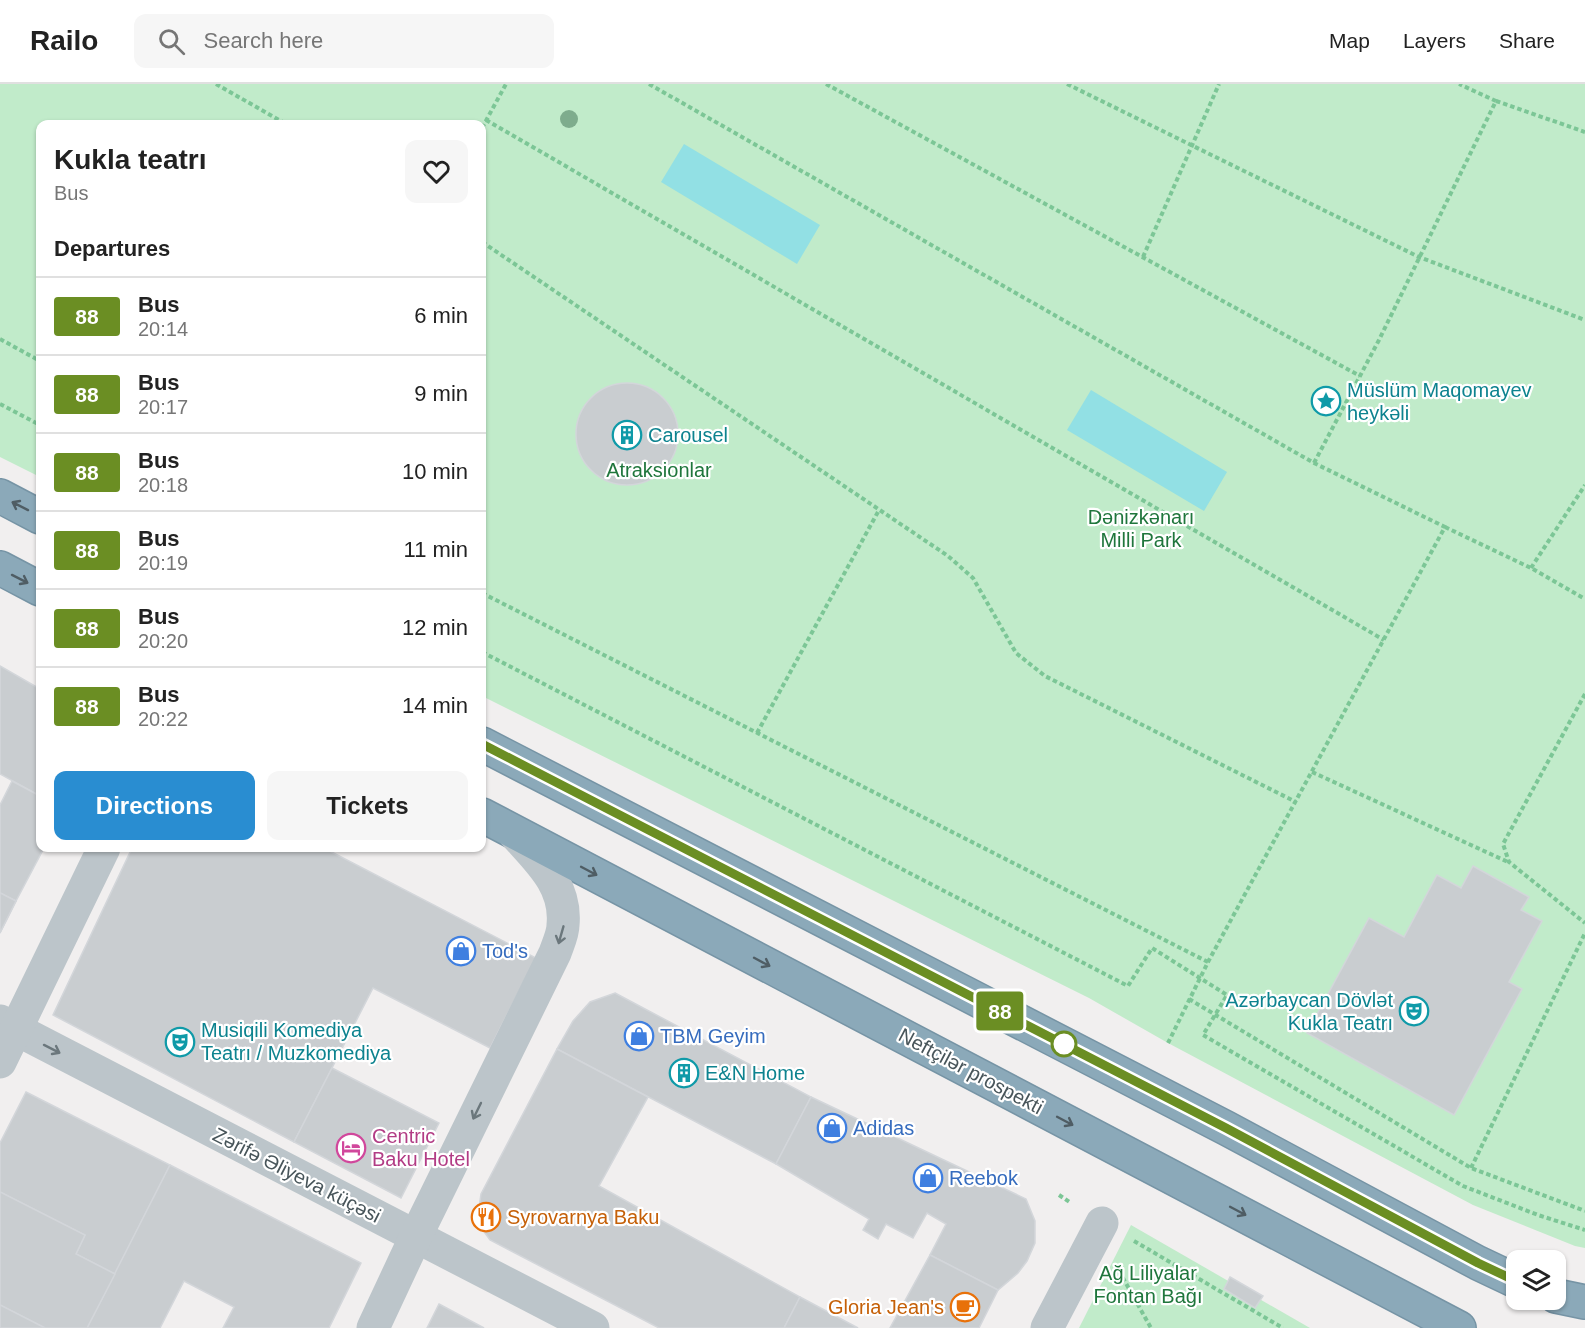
<!DOCTYPE html>
<meta charset="utf-8">
<style>
:root{--surface:#fff;--page:#f6f6f6;--text:#222;--muted:#767676;--line:#e0e0e0;--accent:#298dd1}
body{margin:0;font-family:Helvetica,sans-serif;background:var(--page);color:var(--text);height:100vh;display:flex;flex-direction:column;font-size:22px;white-space:nowrap}
*{box-sizing:border-box;margin:0}
p{font-size:20px;color:var(--muted)}
.icon{flex:none;width:33px;height:33px;fill:none;stroke:currentColor;stroke-width:2;stroke-linecap:round;stroke-linejoin:round}
.map{position:relative;flex:1;overflow:hidden}
.drawer{position:absolute;left:36px;top:36px;width:450px;height:732px;display:flex;flex-direction:column;background:var(--surface);border-radius:12px;box-shadow:0 2px 4px #0004}
.drawer>*{flex:none}
.badge{padding:0 12px;border-radius:4px;font-size:21px;line-height:39px}
.buttons{position:absolute;left:1506px;top:1166px;display:grid;gap:12px}
.buttons a{display:grid;place-items:center;width:60px;height:60px;border-radius:12px;background:var(--surface);box-shadow:0 2px 4px #0004;font-size:30px}
.map>.badge{position:absolute;translate:-50% -50%;box-shadow:0 0 0 3px #fff}
h2{padding:0 18px;font-size:22px;line-height:54px}
.round{display:grid;place-items:center;flex:none;width:63px;height:63px;border-radius:12px;background:var(--page)}
.headline{display:flex;align-items:center;justify-content:space-between;height:102px;padding:0 18px}
h1{font-size:28px;font-weight:700;line-height:45px}
.cta{display:flex;gap:12px;margin-top:auto;padding:12px 18px}
.cta a{flex:1;height:69px;border-radius:12px;background:var(--accent);color:#fff;font-size:24px;font-weight:700;line-height:69px;text-align:center}
.cta a+a{background:var(--page);color:var(--text)}
ul{padding:0;list-style:none}
li{display:flex;align-items:center;gap:18px;height:78px;padding:0 18px;border-top:2px solid var(--line)}
li div{flex:1}
li b{display:block;font-size:22px}
li em{font-style:normal}
li .badge{min-width:66px;font-weight:700;text-align:center}
header{display:flex;align-items:center;gap:36px;box-sizing:border-box;height:84px;padding:0 30px;background:var(--surface);border-bottom:2px solid var(--line)}
header strong{font-size:28px}
nav{display:flex;gap:33px;margin-inline-start:auto;font-size:21px}
.search{width:420px;height:54px;background:var(--page);display:flex;align-items:center;gap:15px;box-sizing:border-box;padding:0 21px;border-radius:12px;color:var(--muted);font-size:22px}
.map>svg:first-child{display:block}
</style>
<header>
<strong>Railo</strong>
<div class="search"><svg class="icon" aria-label="search" viewBox="0 0 24 24"><circle cx="10" cy="10" r="6"/><path d="M15 15l6 6"/></svg>Search here</div>
<nav><a>Map</a><a>Layers</a><a>Share</a></nav>
</header>
<div class="map">
<svg width="1585" height="1244" viewBox="0 0 1585 1244">
<rect width="100%" height="100%" fill="#f1efef"/>
<g fill="#c1ebca">
<path d="M0 0H1585V1164L1575 1162 1473 1121 1168 959 1089 914 482 612V40H40V393L0 373Z"/>
<path d="M1131 1141 1310 1244H1079Z"/>
</g>
<g fill="#92e0e4">
<path d="M684 60 820 141 797 180 661 98Z"/>
<path d="M1091 306 1227 388 1204 427 1067 346Z"/>
</g>
<g fill="#c9cdd0" stroke="#d3d6da" stroke-width="1.5">
<circle cx="627" cy="350" r="51"/>
<path d="M0 582 40 605V712L0 690Z"/>
<path d="M12 697 40 712V764H44L16 817 0 809V721Z"/>
<path d="M132 764H324L536 874 490 964 373 904 294 1058 53 931Z"/>
<path d="M1473 782 1529 813 1521 826 1542 837 1509 898 1522 905 1454 1031 1307 949 1369 834 1404 853 1437 791 1461 804Z"/>
<path d="M0 809 16 817 0 849Z"/>
<path d="M0 809 16 817 0 849Z"/>
<path d="M615 909 811 1013 776 1080 557 965 573 937 590 918Z"/>
<path d="M557 965 648 1013 599 1102 800 1213 784 1244H659L490 1156 477 1138 481 1110Z"/>
<path d="M332 984 439 1039 401 1114 294 1058Z"/>
<path d="M26 1008 170 1081 115 1190 76 1170 85 1151 0 1108V1059Z"/>
<path d="M811 1013 1026 1115 1035 1137V1159L1027 1177 1018 1189 998 1206 930 1171 946 1140 927 1129 913 1154 886 1140 878 1155 863 1146 869 1135 776 1080Z"/>
<path d="M170 1081 361 1179 329 1244H223L234 1223 184 1197 160 1244H87Z"/>
<path d="M0 1108 85 1151 76 1170 115 1190 87 1244H45L0 1221Z"/>
<path d="M930 1171 998 1206 979 1244H890Z"/>
<path d="M1230 1193 1263 1212 1255 1224 1224 1205Z"/>
<path d="M800 1213 858 1244H784Z"/>
<path d="M439 1220 484 1244H427Z"/>
<path d="M0 1221 45 1244H0Z"/>
</g>
<g fill="none" stroke-linecap="round" stroke-linejoin="round">
<g stroke="#7694a5" stroke-width="36">
<g id="highway">
<path d="M0 412 40 433"/>
<path d="M0 484 40 505"/>
<path d="M482 660 1226 1044 1478 1179 1516 1197"/>
<path d="M482 731 1459 1244"/>
<path d="M1556 1212 1585 1218"/>
</g>
</g>
<g stroke="#7cc696" stroke-width="4" stroke-dasharray="4.5 3" stroke-linecap="butt">
<path d="M216 0 286 40"/>
<path d="M649 0 1314 379 1445 443 1208 878 1168 959"/>
<path d="M826 0 1360 292"/>
<path d="M1067 0 1419 173 1585 236"/>
<path d="M1496 17 1585 48"/>
<path d="M486 36 1384 556"/>
<path d="M482 44 506 0"/>
<path d="M482 158 948 472 973 494 1016 569 1045 592 1296 718"/>
<path d="M1143 173 1219 0"/>
<path d="M0 255 40 277"/>
<path d="M0 320 40 341"/>
<path d="M1314 379 1379 256 1496 17 1459 0"/>
<path d="M1445 443 1531 484 1585 515"/>
<path d="M1531 484 1585 401"/>
<path d="M482 509 1208 878"/>
<path d="M482 568 1128 902 1152 864 1227 911 1203 951 1463 1102 1538 1131 1585 1146"/>
<path d="M1585 610 1503 760 1509 778 1585 839"/>
<path d="M757 649 879 426"/>
<path d="M1312 688 1508 778"/>
<path d="M1189 915 1471 1084 1585 1127"/>
<path d="M1471 1084 1585 849"/>
<path d="M1059 1111 1071 1119"/>
<path d="M1134 1157 1283 1244"/>
<path d="M1119 1187 1151 1244"/>
</g>
<g stroke="#bcc5ca" stroke-width="33">
<path d="M0 937 593 1244"/>
<path d="M0 978 104 764"/>
<path d="M373 1244 416 1152 555 869C558 860 563 850 563 841 567 801 538 776 513 748"/>
<path d="M1047 1244 1102 1139"/>
</g>
<use href="#highway" stroke="#8ba9b9" stroke-width="33"/>
</g>
<circle fill="#7eac8d" cx="569" cy="35" r="9"/>
<defs><path id="oneway-shaft" d="M-6 0H5M1.5-3L5.5 0L1.5 3" fill="none" stroke-width="1.6" stroke-linecap="round" stroke-linejoin="round" transform="scale(1.5)"/></defs>
<g stroke="#4f5d64">
<use href="#oneway-shaft" transform="translate(20 422) rotate(-153)"/>
<use href="#oneway-shaft" transform="translate(20 495) rotate(27)"/>
<use href="#oneway-shaft" transform="translate(589 787) rotate(28)"/>
<use href="#oneway-shaft" transform="translate(762 878) rotate(28)"/>
<use href="#oneway-shaft" transform="translate(1065 1037) rotate(28)"/>
<use href="#oneway-shaft" transform="translate(1238 1127) rotate(28)"/>
</g>
<g stroke="#6b777c">
<use href="#oneway-shaft" transform="translate(561 851) rotate(106)"/>
<use href="#oneway-shaft" transform="translate(52 965) rotate(27)"/>
<use href="#oneway-shaft" transform="translate(477 1027) rotate(116)"/>
</g>
<g fill="none" stroke-linecap="round" stroke-linejoin="round">
<g stroke="#fff" stroke-width="14">
<path id="line" d="M482 660 1226 1044 1478 1179 1516 1197"/>
</g>
<use href="#line" stroke="#6b8e23" stroke-width="9"/>
</g>
<defs>
<g id="sight-ring" transform="scale(1.5)"><circle r="9.5" fill="#fff" stroke="#0f9aa8" stroke-width="1.5"/><path d="M0-6L1.8-2.2L6-1.7L2.9 1.2L3.7 5.4L0 3.3L-3.7 5.4L-2.9 1.2L-6-1.7L-1.8-2.2Z" fill="#0f9aa8"/></g>
<g id="building-ring" transform="scale(1.5)"><circle r="9.5" fill="#fff" stroke="#0f9aa8" stroke-width="1.5"/><path d="M-4-6H4V6H1V3H-1V6H-4ZM-2.5-4.3h1.7v1.8h-1.7ZM.8-4.3h1.7v1.8H.8ZM-2.5-1h1.7V.8h-1.7ZM.8-1h1.7V.8H.8Z" fill="#0f9aa8"/></g>
<g id="shop-ring" transform="scale(1.5)"><circle r="9.5" fill="#fff" stroke="#3f7fe0" stroke-width="1.5"/><path d="M-5-2.5h2.3a2.7 3.5 0 0 1 5.4 0H5L5.5 6h-11ZM-1.5-2.5h3a1.5 2.3 0 0 0-3 0Z" fill="#3f7fe0"/></g>
<g id="theatre-ring" transform="scale(1.5)"><circle r="9.5" fill="#fff" stroke="#0f9aa8" stroke-width="1.5"/><path d="M-5-5.5Q0-4 5-5.5V0Q5 5 0 6Q-5 5-5 0ZM-3.3-2.5H-1v1.5H-3.3ZM1-2.5H3.3v1.5H1ZM-2.8 1Q0 5.5 2.8 1Z" fill="#0f9aa8"/></g>
<g id="hotel-ring" transform="scale(1.5)"><circle r="9.5" fill="#fff" stroke="#d1479c" stroke-width="1.5"/><path d="M-6-4.5h1.5V1H6V5H4.5V3h-9V5H-6ZM-4 0a1.8 1.8 0 1 1 3.6 0ZM.5 0V-2.5h3Q6-2.5 6 0Z" fill="#d1479c"/></g>
<g id="restaurant-ring" transform="scale(1.5)"><circle r="9.5" fill="#fff" stroke="#e8710a" stroke-width="1.5"/><path d="M-5-6h1v4h1v-4h1v4h1v-4h1v5L-1.5 .5V6h-2V.5L-5-1ZM5-6V6H3V1.5H1.5Q1.5-4 5-6Z" fill="#e8710a"/></g>
<g id="cafe-ring" transform="scale(1.5)"><circle r="9.5" fill="#fff" stroke="#e8710a" stroke-width="1.5"/><path d="M-5.5-4.5H6V0H3Q3 3.5 0 3.5H-2.5Q-5.5 3.5-5.5 0ZM3-3.2v2h1.7v-2ZM-6 4.5H4V6H-6Z" fill="#e8710a"/></g>
</defs>
<g fill-rule="evenodd">
<use href="#sight-ring" x="1326" y="317"/>
<use href="#building-ring" x="627" y="351"/>
<use href="#shop-ring" x="461" y="867"/>
<use href="#theatre-ring" x="1414" y="927"/>
<use href="#shop-ring" x="639" y="952"/>
<use href="#theatre-ring" x="180" y="958"/>
<use href="#building-ring" x="684" y="989"/>
<use href="#shop-ring" x="832" y="1044"/>
<use href="#hotel-ring" x="351" y="1064"/>
<use href="#shop-ring" x="928" y="1094"/>
<use href="#restaurant-ring" x="486" y="1133"/>
<use href="#cafe-ring" x="965" y="1223"/>
</g>
<circle fill="#fff" stroke="#6b8e23" stroke-width="3" cx="1064" cy="960" r="12"/>
<g text-anchor="middle" dominant-baseline="central" stroke-width="4.5" stroke-linejoin="round" paint-order="stroke">
<g font-size="20" fill="#0d838f" stroke="#fff" text-anchor="start">
<text x="1347" y="306">Müslüm Maqomayev<tspan x="1347" dy="23">heykəli</tspan></text>
<text x="648" y="351">Carousel</text>
<text x="1393" y="916" text-anchor="end">Azərbaycan Dövlət<tspan x="1393" dy="23">Kukla Teatrı</tspan></text>
<text x="201" y="946">Musiqili Komediya<tspan x="201" dy="23">Teatrı / Muzkomediya</tspan></text>
<text x="705" y="989">E&amp;N Home</text>
</g>
<g font-size="20" fill="#1f763c" stroke="#fff">
<text x="659" y="386">Atraksionlar</text>
<text x="1141" y="433">Dənizkənarı<tspan x="1141" dy="23">Milli Park</tspan></text>
<text x="1148" y="1189">Ağ Liliyalar<tspan x="1148" dy="23">Fontan Bağı</tspan></text>
</g>
<g font-size="20" fill="#366cbe" stroke="#fff" text-anchor="start">
<text x="482" y="867">Tod's</text>
<text x="660" y="952">TBM Geyim</text>
<text x="853" y="1044">Adidas</text>
<text x="949" y="1094">Reebok</text>
</g>
<g font-size="20" fill="#48555a" stroke="#fff">
<text transform="translate(971 987) rotate(28)">Neftçilər prospekti</text>
<text transform="translate(297 1091) rotate(27)">Zərifə Əliyeva küçəsi</text>
</g>
<g font-size="20" fill="#b23c85" stroke="#fff" text-anchor="start">
<text x="372" y="1052">Centric<tspan x="372" dy="23">Baku Hotel</tspan></text>
</g>
<g font-size="20" fill="#c56008" stroke="#fff" text-anchor="start">
<text x="507" y="1133">Syrovarnya Baku</text>
<text x="944" y="1223" text-anchor="end">Gloria Jean's</text>
</g>
</g>
</svg>
<div class="buttons">
<a><svg class="icon" aria-label="layers" viewBox="0 0 24 24"><path d="M12 4l9 5-9 5-9-5zM3 14l9 5 9-5"/></svg></a>
</div>
<b class="badge" style="left:1000px;top:927px;background:#6b8e23;color:#fff">88</b>
<section class="drawer">
<div class="headline"><div><h1>Kukla teatrı</h1><p>Bus</p></div><a class="round"><svg class="icon" aria-label="heart" viewBox="0 0 24 24"><path d="M12 20l-8-8c-3-5 5-10 8-4 3-6 11-1 8 4z"/></svg></a></div>
<h2>Departures</h2>
<ul>
<li><span class="badge" style="background:#6b8e23;color:#fff">88</span><div><b>Bus</b><p>20:14</p></div><em>6 min</em></li>
<li><span class="badge" style="background:#6b8e23;color:#fff">88</span><div><b>Bus</b><p>20:17</p></div><em>9 min</em></li>
<li><span class="badge" style="background:#6b8e23;color:#fff">88</span><div><b>Bus</b><p>20:18</p></div><em>10 min</em></li>
<li><span class="badge" style="background:#6b8e23;color:#fff">88</span><div><b>Bus</b><p>20:19</p></div><em>11 min</em></li>
<li><span class="badge" style="background:#6b8e23;color:#fff">88</span><div><b>Bus</b><p>20:20</p></div><em>12 min</em></li>
<li><span class="badge" style="background:#6b8e23;color:#fff">88</span><div><b>Bus</b><p>20:22</p></div><em>14 min</em></li>
</ul>
<div class="cta"><a>Directions</a><a>Tickets</a></div>
</section>
</div>
